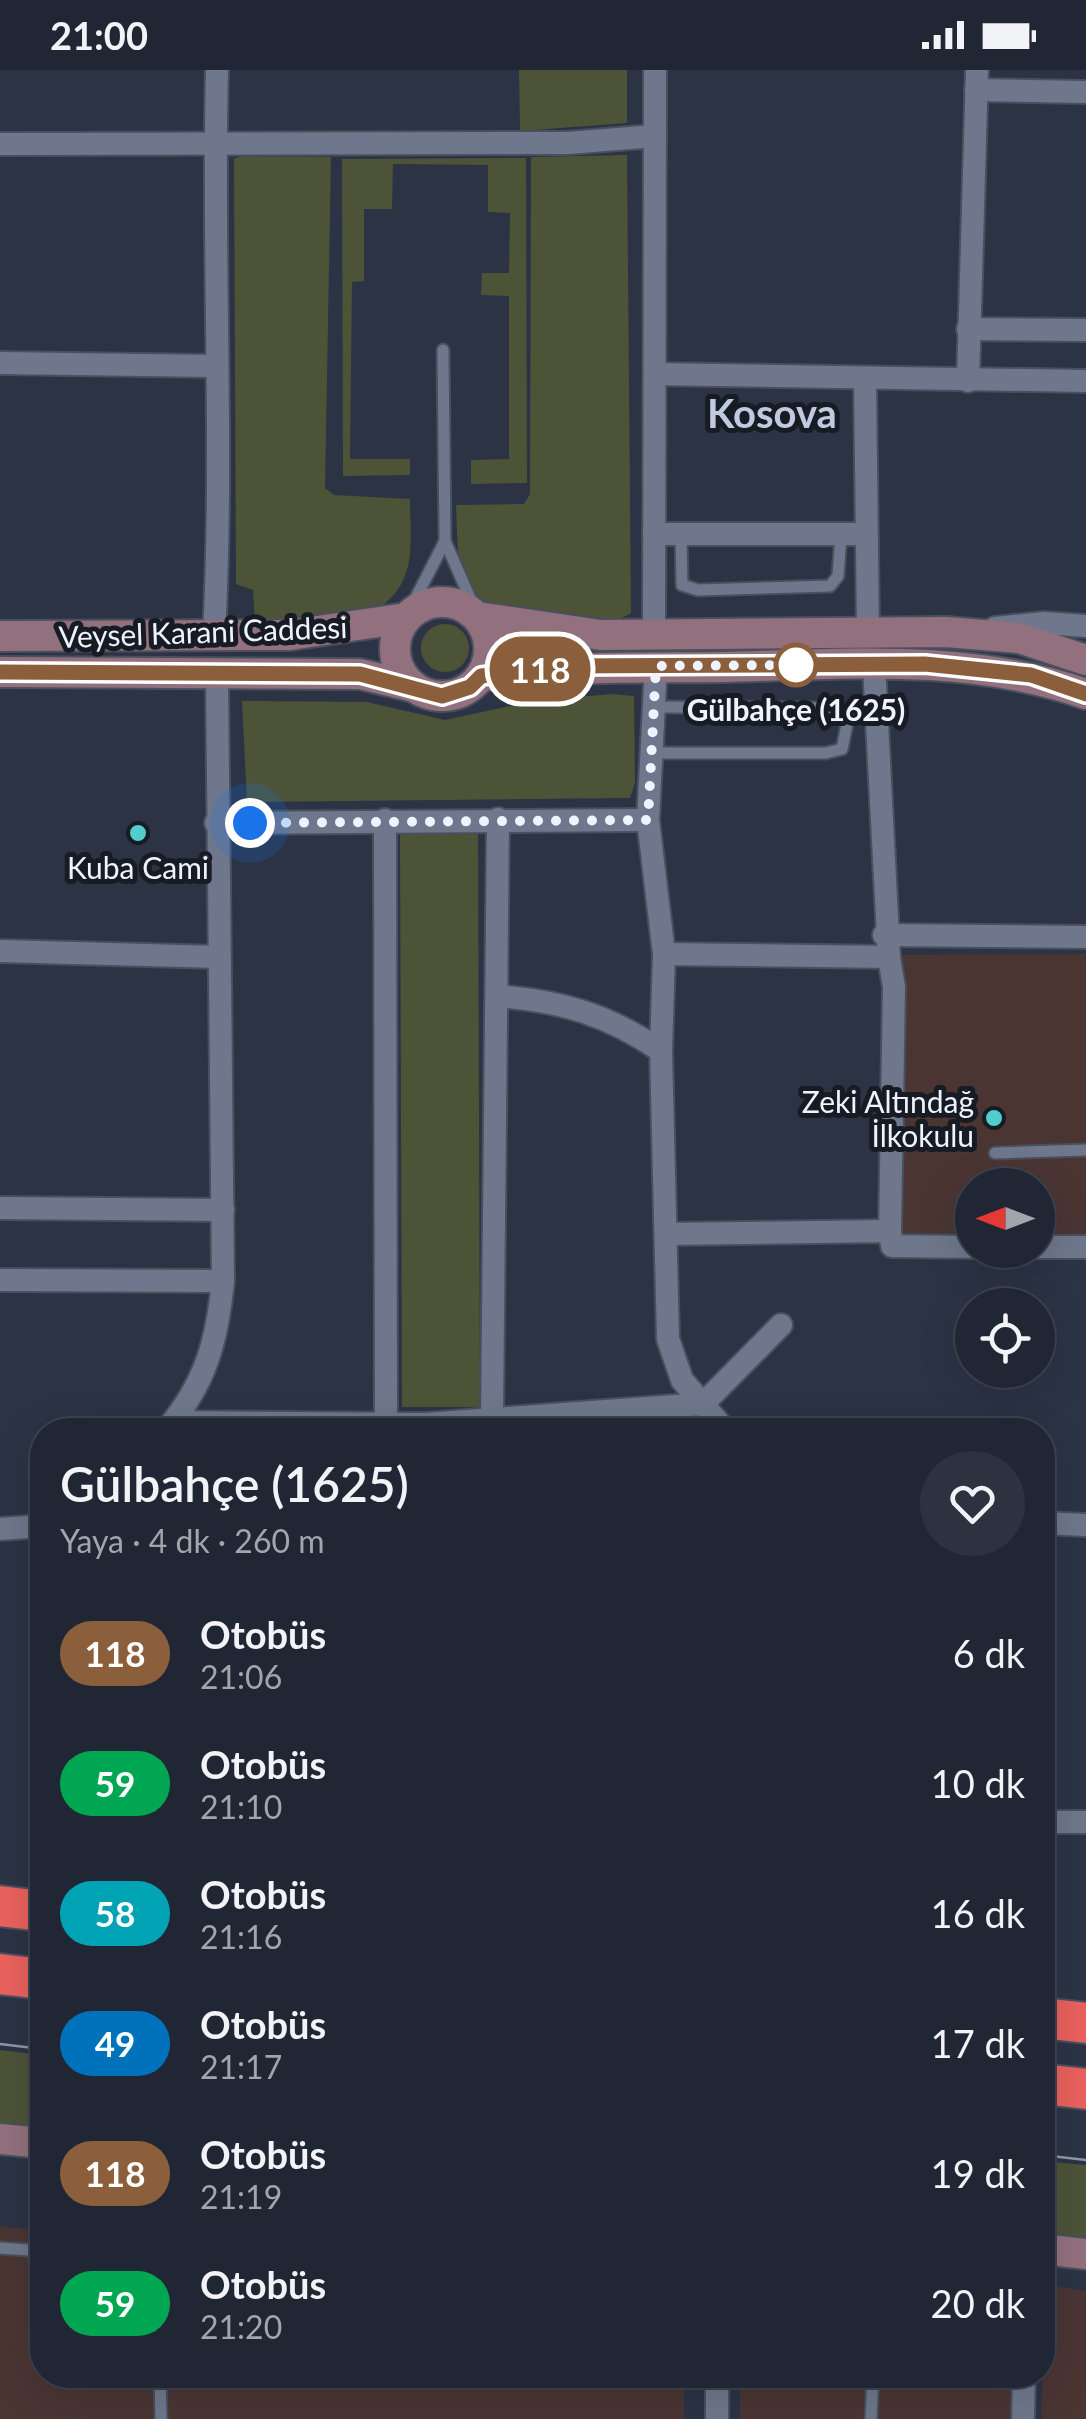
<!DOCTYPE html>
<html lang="tr">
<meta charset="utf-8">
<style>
:root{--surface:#202634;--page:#2d3240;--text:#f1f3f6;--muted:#a2a5ac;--line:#3d434f}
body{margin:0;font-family:Lato,sans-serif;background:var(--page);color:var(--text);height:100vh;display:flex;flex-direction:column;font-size:38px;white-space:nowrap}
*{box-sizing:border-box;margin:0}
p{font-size:32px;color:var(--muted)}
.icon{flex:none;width:55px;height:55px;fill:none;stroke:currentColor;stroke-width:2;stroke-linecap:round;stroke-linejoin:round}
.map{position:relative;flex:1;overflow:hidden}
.sheet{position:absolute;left:30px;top:1348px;width:1025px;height:970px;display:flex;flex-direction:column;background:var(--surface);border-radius:40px;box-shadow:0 10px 40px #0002,0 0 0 2px var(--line)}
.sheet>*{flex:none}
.badge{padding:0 20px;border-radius:32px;font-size:35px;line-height:65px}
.needle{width:65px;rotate:270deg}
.buttons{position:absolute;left:955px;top:1098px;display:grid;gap:20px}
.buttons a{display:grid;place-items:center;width:100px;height:100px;border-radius:50%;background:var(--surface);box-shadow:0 10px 40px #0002,0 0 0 2px var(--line);font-size:50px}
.you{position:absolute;width:50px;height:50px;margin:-25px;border:8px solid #fff;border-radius:50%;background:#1a73e8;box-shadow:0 0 0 15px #1a73e833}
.map>.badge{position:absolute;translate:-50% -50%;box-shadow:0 0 0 5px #fff}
.round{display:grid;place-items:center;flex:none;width:105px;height:105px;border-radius:52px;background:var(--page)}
.summary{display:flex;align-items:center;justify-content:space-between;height:170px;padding:0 30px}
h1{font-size:48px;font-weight:600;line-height:75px}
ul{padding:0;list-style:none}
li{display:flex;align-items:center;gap:30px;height:130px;padding:0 30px}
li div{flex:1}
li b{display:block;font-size:38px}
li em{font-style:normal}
li .badge{min-width:110px;font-weight:700;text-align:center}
.status{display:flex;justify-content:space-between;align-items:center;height:70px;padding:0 50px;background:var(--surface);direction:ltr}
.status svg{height:28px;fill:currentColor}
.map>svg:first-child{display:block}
</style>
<div class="status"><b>21:00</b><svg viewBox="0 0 49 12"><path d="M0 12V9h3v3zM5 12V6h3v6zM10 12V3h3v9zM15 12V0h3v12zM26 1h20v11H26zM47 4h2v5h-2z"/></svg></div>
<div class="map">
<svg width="1086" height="2349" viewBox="0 0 1086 2349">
<rect width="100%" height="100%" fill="#2b3345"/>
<g fill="#4a3533">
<path d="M1086 884V1165H1038V1115H972V1166H903L901 885Z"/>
<path d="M0 2156 42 2161V2305H684V2349H0Z"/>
<path d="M1046 2215 1086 2221V2349H1041Z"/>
<path d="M740 2305H1013L1012 2349H740Z"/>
</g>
<g fill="#4d5337">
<path d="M519 0H627V53L520 61Z"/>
<path d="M627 85 631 543C606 562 504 553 480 531 454 506 458 468 456 435L524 434 530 424 531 87Z"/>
<path d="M242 86 331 87 325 418 334 425 410 429C410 451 413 480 407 500 388 564 307 552 255 550L253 520 236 514 234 89Z"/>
<path d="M526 88 527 413 471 414V390L509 389V226L481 225 482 203H509L510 143 488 142V95L393 94 392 139H364V211L352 212 350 389H410V405L343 406 342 89Z"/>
<circle cx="445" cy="578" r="24"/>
<path d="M612 624 634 626 635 713 630 728 247 732 242 631 367 632 445 650 534 631Z"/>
<path d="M400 763H478L480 1337H402Z"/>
<path d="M0 1980 42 1985V2062L0 2057Z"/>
<path d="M1042 2091 1086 2095V2171L1043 2167Z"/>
</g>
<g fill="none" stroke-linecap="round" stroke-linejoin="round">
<g stroke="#484f5e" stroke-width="15">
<g id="lane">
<path d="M443 280 445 471 477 544"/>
<path d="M681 463 682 515 698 520 830 516 838 506 841 464"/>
<path d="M406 547 445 471"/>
<path d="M652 683H826L842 679 848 649 834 638 654 637"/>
<path d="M995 1083 1086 1080"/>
<path d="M0 2178 42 2181"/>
<path d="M160 2305 161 2349"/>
<path d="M871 2349 873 2305"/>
</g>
</g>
<g stroke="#484f5e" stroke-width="26">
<g id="street">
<path d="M976 20 1086 22"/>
<path d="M0 74 568 73 655 66"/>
<path d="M968 259 1086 260"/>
<path d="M0 293 215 296"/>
<path d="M655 304 1086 311"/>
<path d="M865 309 868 562"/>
<path d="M968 311 977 0"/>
<path d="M654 464H866"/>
<path d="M995 558 1044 553 1086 556"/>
<path d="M214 565C224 377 212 188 217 0"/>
<path d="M654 567 655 0"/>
<path d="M656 596 648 750 664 884 661 981 668 1269 682 1310 725 1360"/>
<path d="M385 750 386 1354"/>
<path d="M216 753 648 750"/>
<path d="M884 865 1086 867"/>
<path d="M0 881 218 887"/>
<path d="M664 884 889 887 874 594"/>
<path d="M889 887 894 917 890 1161"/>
<path d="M497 926C561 931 607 944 661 981"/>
<path d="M0 1138 223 1140"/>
<path d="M666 1164 890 1161 892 1176 972 1177"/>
<path d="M1038 1177H1086"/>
<path d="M0 1210 223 1211"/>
<path d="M492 1347 498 749"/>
<path d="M173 1352 425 1354 703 1334 781 1255"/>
<path d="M166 1360C206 1313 217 1271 223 1211L217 606"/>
<path d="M1042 1453 1086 1455"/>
<path d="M0 1459 42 1456"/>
<path d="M1042 1752H1086"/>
<path d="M717 2349V2305"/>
<path d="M1023 2349 1024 2305"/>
</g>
</g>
<g stroke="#484f5e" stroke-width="34">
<g id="secondary">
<circle cx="442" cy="579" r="47"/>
<path d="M478 547 601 565 946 562 1019 568 1086 590"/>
<path d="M0 566 290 565 406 548"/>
<path d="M0 602 360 604 414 617"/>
<path d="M481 606C563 596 642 598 724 597 846 594 969 583 1086 624"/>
<path d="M0 2069 42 2073"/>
<path d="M1042 2179 1086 2184"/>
</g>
</g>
<g stroke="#484f5e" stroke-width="44">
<g id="highway">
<path d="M0 1836 42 1841"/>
<path d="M0 1904 42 1909"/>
<path d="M1042 1948 1086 1953"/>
<path d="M1042 2014 1086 2019"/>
</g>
</g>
<use href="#lane" stroke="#6e778b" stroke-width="11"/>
<use href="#street" stroke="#6e778b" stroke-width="22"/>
<use href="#secondary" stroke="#93707d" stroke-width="30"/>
<use href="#highway" stroke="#e9615d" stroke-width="40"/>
<g stroke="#8f96a5" stroke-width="2.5">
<path d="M0 1974 42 1979"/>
<path d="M1042 2085 1086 2090"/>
</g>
</g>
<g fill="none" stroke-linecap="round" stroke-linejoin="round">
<g stroke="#fff" stroke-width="22">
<path id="line" d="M0 602 360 604 442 626 470 617 481 606 562 596 925 594 1031 605 1086 624"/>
</g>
<use href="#line" stroke="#8b5e3c" stroke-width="15"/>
<path stroke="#eef3ff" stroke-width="10" stroke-dasharray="0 18" d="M250 753 648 750 656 596 803 595H796"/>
</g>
<circle fill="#fff" stroke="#8b5e3c" stroke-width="5" cx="796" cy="595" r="20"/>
<g fill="#52cdcc" stroke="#171b23" stroke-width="4">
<circle cx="138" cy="763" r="10"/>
<circle cx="994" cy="1048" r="10"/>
</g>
<g text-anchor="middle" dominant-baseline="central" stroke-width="10" stroke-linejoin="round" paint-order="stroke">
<g font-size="30" fill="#eef3ff" stroke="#171b23">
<text transform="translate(203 561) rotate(-2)">Veysel Karani Caddesi</text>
</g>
<g font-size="30" font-weight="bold" fill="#eef3ff" stroke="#171b23">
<text x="796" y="639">Gülbahçe (1625)</text>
</g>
<g font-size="30" fill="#eef3ff" stroke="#171b23">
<text x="138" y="797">Kuba Cami</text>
<text x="974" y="1031" text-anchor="end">Zeki Altındağ<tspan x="974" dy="34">İlkokulu</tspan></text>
</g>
<g font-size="40" font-weight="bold" fill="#bfc9df" stroke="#171b23">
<text x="772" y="343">Kosova</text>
</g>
</g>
</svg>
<div class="buttons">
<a><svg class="needle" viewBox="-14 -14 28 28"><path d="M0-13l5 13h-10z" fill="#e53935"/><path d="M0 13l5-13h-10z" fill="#a2a5ac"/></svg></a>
<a><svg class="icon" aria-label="locate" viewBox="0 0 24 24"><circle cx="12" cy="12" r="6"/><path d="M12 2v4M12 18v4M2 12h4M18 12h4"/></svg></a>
</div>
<div class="you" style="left:250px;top:753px"></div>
<b class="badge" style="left:540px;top:599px;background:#8b5e3c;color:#fff">118</b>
<section class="sheet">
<div class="summary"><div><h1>Gülbahçe (1625)</h1><p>Yaya · 4 dk · 260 m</p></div><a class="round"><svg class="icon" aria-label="heart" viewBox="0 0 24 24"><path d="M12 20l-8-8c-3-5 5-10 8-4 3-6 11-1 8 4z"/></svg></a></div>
<ul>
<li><span class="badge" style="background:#8b5e3c;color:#fff">118</span><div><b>Otobüs</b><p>21:06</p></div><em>6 dk</em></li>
<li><span class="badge" style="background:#00a651;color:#fff">59</span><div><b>Otobüs</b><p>21:10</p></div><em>10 dk</em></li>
<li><span class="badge" style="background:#00a3b4;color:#fff">58</span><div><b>Otobüs</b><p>21:16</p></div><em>16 dk</em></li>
<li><span class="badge" style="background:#0072bc;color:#fff">49</span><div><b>Otobüs</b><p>21:17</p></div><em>17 dk</em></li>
<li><span class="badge" style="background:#8b5e3c;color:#fff">118</span><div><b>Otobüs</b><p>21:19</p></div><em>19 dk</em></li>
<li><span class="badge" style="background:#00a651;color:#fff">59</span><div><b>Otobüs</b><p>21:20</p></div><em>20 dk</em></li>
</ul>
</section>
</div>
